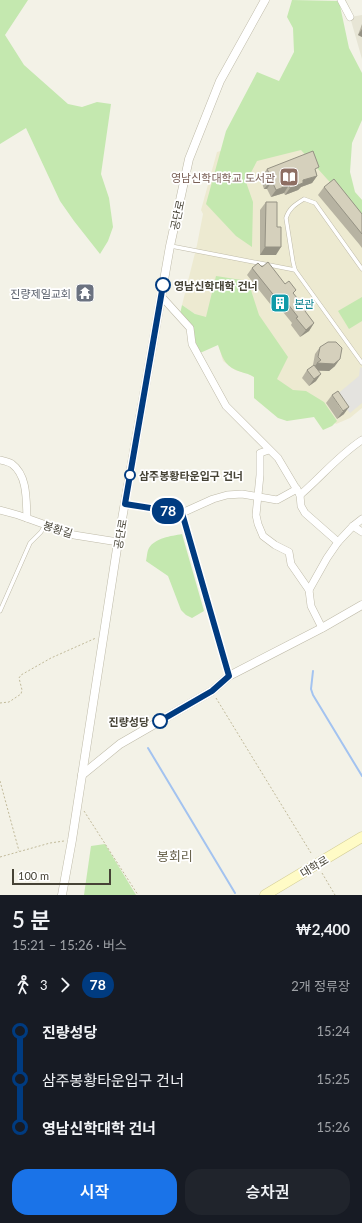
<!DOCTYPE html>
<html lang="ko">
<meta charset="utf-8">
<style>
:root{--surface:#171b24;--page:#20242c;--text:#f1f3f6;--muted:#9ea1a6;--accent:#1a73e8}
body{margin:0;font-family:Lato,"Noto Sans KR",sans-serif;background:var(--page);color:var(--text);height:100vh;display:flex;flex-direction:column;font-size:15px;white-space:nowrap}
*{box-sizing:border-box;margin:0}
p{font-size:13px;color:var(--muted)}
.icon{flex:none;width:22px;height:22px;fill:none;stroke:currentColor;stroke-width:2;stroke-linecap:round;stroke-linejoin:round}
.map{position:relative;height:895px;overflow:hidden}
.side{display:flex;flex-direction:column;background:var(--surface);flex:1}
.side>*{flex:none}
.badge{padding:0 8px;border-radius:13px;font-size:14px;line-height:26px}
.scale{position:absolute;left:12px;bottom:10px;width:99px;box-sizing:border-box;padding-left:4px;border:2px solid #464336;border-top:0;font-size:11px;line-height:14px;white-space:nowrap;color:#464336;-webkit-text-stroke:3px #fff;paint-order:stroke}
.map>.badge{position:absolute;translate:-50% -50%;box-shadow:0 0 0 2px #fff}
.legs{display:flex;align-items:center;gap:6px;height:44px;padding:0 12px;font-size:13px}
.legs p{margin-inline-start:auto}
.headline{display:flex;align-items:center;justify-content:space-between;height:68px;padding:0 12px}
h1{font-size:22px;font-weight:600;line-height:30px}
.action{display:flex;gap:8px;margin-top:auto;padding:8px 12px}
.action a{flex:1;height:46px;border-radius:16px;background:var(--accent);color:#fff;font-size:16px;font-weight:600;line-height:46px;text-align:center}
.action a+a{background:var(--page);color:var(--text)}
ul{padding:0 12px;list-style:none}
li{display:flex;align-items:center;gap:14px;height:48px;font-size:15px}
li i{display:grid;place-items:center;width:6px;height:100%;margin:0 5px;background:currentColor}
li i::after{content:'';width:10px;height:10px;margin:-5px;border:3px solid;border-radius:50%;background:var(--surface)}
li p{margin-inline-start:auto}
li:first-child i{background:linear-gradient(#0000 50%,currentColor 0)}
li:last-child i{background:linear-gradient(currentColor 50%,#0000 0)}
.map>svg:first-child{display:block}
</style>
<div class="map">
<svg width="362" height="895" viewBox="0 0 362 895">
<rect width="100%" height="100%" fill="#f3f2e7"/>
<path fill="#e7e5d5" d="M362 15V59L350 17Z"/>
<path fill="#edead1" d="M312 125 326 167 362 200V408L350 418 336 424 316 403 298 407 249 374 235 370 223 361 218 344 195 314 182 305 197 245 203 214 201 210 217 152Z"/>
<g fill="#c4e8af">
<path d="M0 0H28L5 35 24 65 68 104 82 107 97 102 111 104 101 174 109 198 113 227 108 241 100 254 74 221 60 201 26 128 0 144Z"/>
<path d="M292 0 339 1 349 48 362 73V120L352 143 350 172 355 192 362 200V220L353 206 327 179 301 150 257 161 246 182 253 202 252 247 236 236 206 204 226 131 257 72 279 81 294 52 293 28 287 17Z"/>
<path d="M216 276 248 281 259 315 288 357 277 379 293 390 306 391 324 402 337 421 332 426 323 430 314 417 287 421 278 418 254 398V377C248 373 242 373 236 370 224 365 222 356 218 345L200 353 180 314 182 305 195 314 206 317Z"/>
<path d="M362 297V321L349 329 338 311Z"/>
<path d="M182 534 204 611 192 618 186 615 181 610 168 576 146 561C147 557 147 551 149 548 155 538 171 536 182 534Z"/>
<path d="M105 844 136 895H84L91 846Z"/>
</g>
<path fill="#e4e3df" d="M360 367 362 368V403L350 413 335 396 359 376Z"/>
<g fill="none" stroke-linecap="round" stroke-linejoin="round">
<g stroke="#a3c3f0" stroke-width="2">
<path d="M313 671 311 689 313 695 362 776"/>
<path d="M148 748 235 893"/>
</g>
<g stroke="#bfbba9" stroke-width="4.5">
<g id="service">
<path d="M171 246 295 270"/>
<path d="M362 269 315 203 304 199C296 204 289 208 286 218L293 262 295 270 362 363"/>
<path d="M0 611 30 543 41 532 45 525"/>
</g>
</g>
<g stroke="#bfbba9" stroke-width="8">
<g id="minor">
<path d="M341 0 350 17"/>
<path d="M161 296 190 328 192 344 226 406 278 458 300 495 301 506 305 513 338 542"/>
<path d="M269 450 260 453V475L256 515 258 524 263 536 275 545 289 552 291 564 309 590"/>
<path d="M0 460C4 461 9 462 12 464 28 476 26 501 27 518"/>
<path d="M300 495C321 477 339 455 362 440"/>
<path d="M125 504 182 513 229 676"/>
<path d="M0 510 18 515 74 535 118 542"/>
<path d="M182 513 213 499 227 495 242 494 277 500 297 489"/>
<path d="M353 526 362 519"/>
<path d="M322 628 311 606 309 590 327 558 338 542 353 526 362 532"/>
</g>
</g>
<g stroke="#bfbba9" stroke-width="9">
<g id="tertiary">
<path d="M82 775 120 744 212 691 229 676 322 628 362 605"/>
<path d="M62 895 72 840 118 542 170 246 189 159 220 81 265 0"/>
</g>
</g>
<g stroke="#d4ce97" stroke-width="11">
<path id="secondary" d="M265 895 362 837"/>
</g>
<g stroke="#c1ba9a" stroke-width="1" stroke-dasharray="2 2" stroke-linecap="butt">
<path d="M216 698 311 853"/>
<path d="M0 703 9 702 21 694 22 690 19 678 21 675 51 658 96 638"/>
<path d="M0 781 19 851"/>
<path d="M84 811 138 895"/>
<path d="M0 857 50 843 64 841"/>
<path d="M322 873 335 895"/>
</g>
<use href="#service" stroke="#fff" stroke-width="3.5"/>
<use href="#minor" stroke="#fff" stroke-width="7"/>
<use href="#tertiary" stroke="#fff" stroke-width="8"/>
<use href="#secondary" stroke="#fffbc6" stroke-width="10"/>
</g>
<g fill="#b7b3a2">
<path d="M362 24V37L358 35Z"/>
<path d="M267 169 316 171 317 176 312 183 301 187 298 190 285 195 284 193 271 197 267 189H264L262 183 264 181 262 176Z"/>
<path d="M324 187 362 214V248L359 244 318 195Z"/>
<path d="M266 202 276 255H260V210Z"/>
<path d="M262 267 285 284 294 294 305 312 314 323 309 331 300 337 291 325 292 323 279 307 275 310 247 275 252 268Z"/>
<path d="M320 347 335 366 329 371H319L316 381 309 386 302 378 307 370 314 365H313L315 354Z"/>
<path d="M332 395 344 414 337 419 326 403Z"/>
</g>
<g fill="#959284">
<path d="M362 29V37L358 35Z"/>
<path d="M317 176 312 183 301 187 298 190 285 195 290 188 303 180Z"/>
<path d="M272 181 267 189H264L270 182Z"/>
<path d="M289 185 284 193 271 197 276 190Z"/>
<path d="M265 247H281L276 255H260Z"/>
<path d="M284 299 279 307 275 310 280 303Z"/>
<path d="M314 323 309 331 300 337 306 330Z"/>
<path d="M340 359 335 366 329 371 312 370 317 363Z"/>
<path d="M321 374 316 381 309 386 314 379Z"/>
<path d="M349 407 344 414 337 419 343 411Z"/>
</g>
<g fill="#d5d0bc" stroke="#959284">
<path d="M313 151 319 167 315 169 317 176 303 180V183L290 188 289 185 276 190 272 181 270 182 267 176 270 175 267 169Z"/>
<path d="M334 179 362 214V234L324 187Z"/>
<path d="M266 202H277V227H281V247H265Z"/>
<path d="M268 262 285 284 289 281 296 290 293 293 307 310 305 311 314 323 306 330 296 318 298 317 284 299 280 303 252 268 258 263 262 267Z"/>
<path d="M328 342H336L342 348 340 359 334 364 317 363 321 360 318 357 320 347Z"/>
<path d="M314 365 321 374 314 379 307 370Z"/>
<path d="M338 391 349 407 343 411 332 395Z"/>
</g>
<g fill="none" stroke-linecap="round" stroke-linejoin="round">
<g stroke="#fff" stroke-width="9">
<path id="line-1" d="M160 721 212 691 229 676 182 513 125 504 163 285"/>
</g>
<use href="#line-1" stroke="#003b80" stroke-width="6"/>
</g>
<defs>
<g id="library-square" transform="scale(1)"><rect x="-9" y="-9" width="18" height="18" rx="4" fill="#8d6e63" stroke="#fff"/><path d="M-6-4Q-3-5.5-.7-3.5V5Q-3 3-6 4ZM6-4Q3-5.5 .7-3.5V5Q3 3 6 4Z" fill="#fff"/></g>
<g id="temple-square" transform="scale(1)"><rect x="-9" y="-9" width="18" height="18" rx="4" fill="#6b7280" stroke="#fff"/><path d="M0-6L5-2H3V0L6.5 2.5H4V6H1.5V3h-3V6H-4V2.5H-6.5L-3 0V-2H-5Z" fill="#fff"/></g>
<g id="building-square" transform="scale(1)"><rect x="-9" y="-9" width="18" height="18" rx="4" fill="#0f9aa8" stroke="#fff"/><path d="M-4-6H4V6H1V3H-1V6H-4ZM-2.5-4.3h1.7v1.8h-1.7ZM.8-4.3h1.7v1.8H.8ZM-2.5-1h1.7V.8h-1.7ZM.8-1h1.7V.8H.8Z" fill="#fff"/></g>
</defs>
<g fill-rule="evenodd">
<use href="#library-square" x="289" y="177"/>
<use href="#temple-square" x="85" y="293"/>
<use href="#building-square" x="280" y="303"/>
</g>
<g fill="#fff" stroke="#003b80" stroke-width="2">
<circle cx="163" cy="285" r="7"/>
<circle cx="130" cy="475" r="5"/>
<circle cx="160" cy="721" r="7"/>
</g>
<g text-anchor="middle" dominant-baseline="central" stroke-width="3.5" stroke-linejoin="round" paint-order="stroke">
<g font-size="11" fill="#785e54" stroke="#fff" text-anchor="end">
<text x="275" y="177">영남신학대학교 도서관</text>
</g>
<g font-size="11" fill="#464336" stroke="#fff">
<text transform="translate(177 215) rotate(-78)">공단로</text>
<text transform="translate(58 529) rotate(18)">봉황길</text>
<text transform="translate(120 534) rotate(-80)">공단로</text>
<text transform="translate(314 866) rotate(-31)">대학로</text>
</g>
<g font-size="11" font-weight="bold" fill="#464336" stroke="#fff" text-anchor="start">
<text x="174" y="285">영남신학대학 건너</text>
<text x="139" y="475">삼주봉황타운입구 건너</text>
<text x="149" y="721" text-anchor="end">진량성당</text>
</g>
<g font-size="11" fill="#5b616d" stroke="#fff" text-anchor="end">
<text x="71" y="293">진량제일교회</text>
</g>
<g font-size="11" fill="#0d838f" stroke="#fff" text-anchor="start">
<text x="294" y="303">본관</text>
</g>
<g font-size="13" fill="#69634d" stroke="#fff">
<text x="175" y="856">봉회리</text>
</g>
</g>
</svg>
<div class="scale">100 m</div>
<b class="badge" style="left:168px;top:511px;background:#003b80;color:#fff">78</b>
</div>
<section class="side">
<div class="headline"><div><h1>5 분</h1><p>15:21 – 15:26 · 버스</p></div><b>₩2,400</b></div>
<div class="legs"><svg class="icon" aria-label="walk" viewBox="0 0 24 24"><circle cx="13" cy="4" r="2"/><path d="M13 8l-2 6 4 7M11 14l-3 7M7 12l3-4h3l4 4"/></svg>3<svg class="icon" aria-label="forward" viewBox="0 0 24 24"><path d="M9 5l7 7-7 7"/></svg><b class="badge" style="background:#003b80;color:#fff">78</b><p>2개 정류장</p></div>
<ul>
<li><i style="color:#003b80"></i><b>진량성당</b><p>15:24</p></li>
<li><i style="color:#003b80"></i><span>삼주봉황타운입구 건너</span><p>15:25</p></li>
<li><i style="color:#003b80"></i><b>영남신학대학 건너</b><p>15:26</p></li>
</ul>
<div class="action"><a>시작</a><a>승차권</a></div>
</section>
